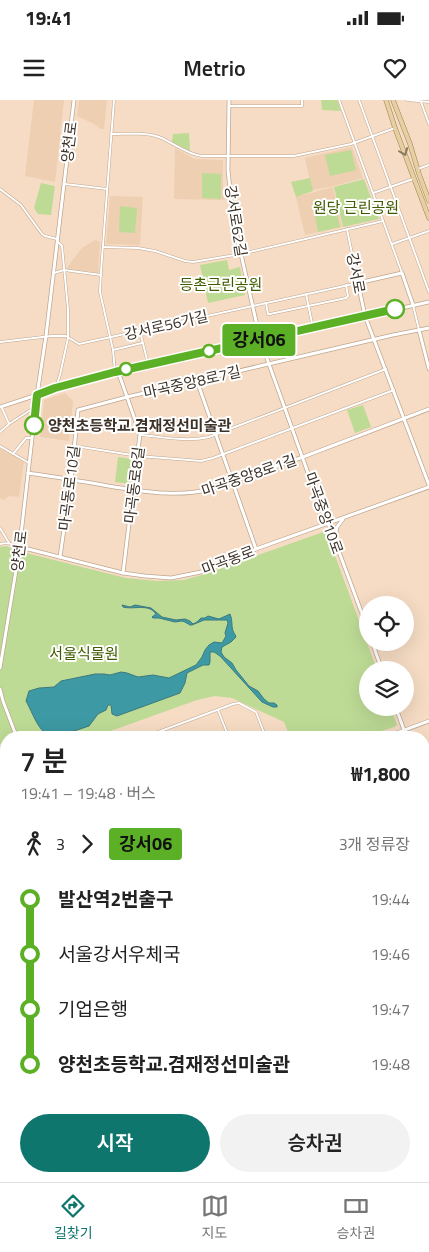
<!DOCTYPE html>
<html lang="ko">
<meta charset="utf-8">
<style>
:root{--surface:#fff;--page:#f2f2f2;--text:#222;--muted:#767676;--line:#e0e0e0;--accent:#0f766e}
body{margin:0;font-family:"Titillium Web","Noto Sans KR",sans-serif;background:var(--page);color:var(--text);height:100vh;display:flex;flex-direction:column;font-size:19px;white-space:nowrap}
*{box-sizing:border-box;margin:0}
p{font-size:16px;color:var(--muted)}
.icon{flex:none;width:28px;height:28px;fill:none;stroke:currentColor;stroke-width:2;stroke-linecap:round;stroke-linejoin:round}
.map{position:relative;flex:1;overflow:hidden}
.details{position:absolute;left:0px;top:631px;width:430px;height:451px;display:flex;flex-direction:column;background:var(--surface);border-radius:20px 20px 0 0;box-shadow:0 5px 20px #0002}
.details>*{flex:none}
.badge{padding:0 10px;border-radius:4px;font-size:18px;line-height:32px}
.fabs{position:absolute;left:359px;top:496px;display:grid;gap:10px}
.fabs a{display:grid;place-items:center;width:55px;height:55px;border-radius:50%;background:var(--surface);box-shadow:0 5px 20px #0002;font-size:25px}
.map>.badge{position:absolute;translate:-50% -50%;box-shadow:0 0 0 2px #fff}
.legs{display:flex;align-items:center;gap:8px;height:55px;padding:0 20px;font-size:16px}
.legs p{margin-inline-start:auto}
.overview{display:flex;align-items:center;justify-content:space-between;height:85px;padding:0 20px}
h1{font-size:28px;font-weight:600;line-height:38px}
.button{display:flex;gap:10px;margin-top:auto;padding:10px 20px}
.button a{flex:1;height:58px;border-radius:30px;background:var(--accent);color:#fff;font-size:20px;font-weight:600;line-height:58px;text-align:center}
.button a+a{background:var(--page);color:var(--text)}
ul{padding:0 20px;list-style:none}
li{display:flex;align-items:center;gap:18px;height:55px;font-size:19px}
li i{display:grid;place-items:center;width:8px;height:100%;margin:0 6px;background:currentColor}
li i::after{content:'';width:12px;height:12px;margin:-6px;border:4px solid;border-radius:50%;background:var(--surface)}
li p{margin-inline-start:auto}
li:first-child i{background:linear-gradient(#0000 50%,currentColor 0)}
li:last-child i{background:linear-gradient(currentColor 50%,#0000 0)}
.status{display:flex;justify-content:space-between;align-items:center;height:35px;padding:0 25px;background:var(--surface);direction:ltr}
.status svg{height:14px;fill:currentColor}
header{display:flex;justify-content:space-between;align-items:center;height:65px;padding:0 20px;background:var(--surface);font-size:22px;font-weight:600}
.dock{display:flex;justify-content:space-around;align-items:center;height:70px;border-top:1px solid var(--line);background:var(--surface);font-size:14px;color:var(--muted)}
.dock a{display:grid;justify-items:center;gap:2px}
.dock .selected{color:var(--accent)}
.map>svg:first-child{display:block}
</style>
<div class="status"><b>19:41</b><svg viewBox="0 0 49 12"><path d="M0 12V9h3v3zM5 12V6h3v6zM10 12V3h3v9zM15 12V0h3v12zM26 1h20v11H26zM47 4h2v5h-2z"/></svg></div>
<header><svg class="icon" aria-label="menu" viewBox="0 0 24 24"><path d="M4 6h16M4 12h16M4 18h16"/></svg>Metrio<svg class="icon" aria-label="heart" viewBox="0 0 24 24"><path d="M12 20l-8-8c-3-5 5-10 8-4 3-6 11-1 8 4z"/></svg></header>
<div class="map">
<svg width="429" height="1082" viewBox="0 0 429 1082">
<rect width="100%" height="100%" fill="#f6dcc4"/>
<g fill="#eecfb2">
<path d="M34 0H64L55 82 25 76Z"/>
<path d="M79 0H107L104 29H100L96 25 77 16Z"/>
<path d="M352 47 363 78 334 86 312 90 305 58Z"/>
<path d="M175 48 194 59 223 60V91L225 100 174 99Z"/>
<path d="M333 87 342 127 305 135 296 97Z"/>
<path d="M110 96 143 97 140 145 106 144Z"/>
<path d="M95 140 100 142 98 173 66 169 82 148Z"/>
<path d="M65 293 73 301 69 341 40 337 44 300Z"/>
<path d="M0 348 24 362 19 397 9 396 3 400 0 398Z"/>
</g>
<g fill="#bedb96">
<path d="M321 0H337L341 11 322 10Z"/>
<path d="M189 33 190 51 172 42 173 34Z"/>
<path d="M351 50 356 70 330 76 325 55Z"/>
<path d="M202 73 221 74V99L202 98Z"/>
<path d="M310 78 313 91 296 97 291 82Z"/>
<path d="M364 79 379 119 343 127 334 87Z"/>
<path d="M41 83 55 86 51 115 38 114 34 108Z"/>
<path d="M120 106 137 108 135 133 119 132Z"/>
<path d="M335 107 340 127 318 132 314 112Z"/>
<path d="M227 160 229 170 240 167 245 195 208 203 200 165Z"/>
<path d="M363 305 371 327 355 333 347 310Z"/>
<path d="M118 357 133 359 131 384 115 382Z"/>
<path d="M326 431 377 570H368V608H391L397 625 394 627 363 637H290L284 622 232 598 215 596 197 600 94 637H25L23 634 15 637 6 638V642L0 644V447L6 446 30 454 126 478 157 481 184 480 205 474Z"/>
<path d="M424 817 429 821V858L424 860Z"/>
<path d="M6 1008V1076H81L76 1082H0V1009Z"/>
</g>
<path fill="#3d99a3" stroke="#3d7a7e" d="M122 505 130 507 135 505 151 508 162 517 176 520 185 519 190 521 193 524 197 522 201 518H205L208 516 219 519 230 514C233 520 231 526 233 531 234 533 235 534 236 537L231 542 222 547 221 552 224 557 232 563 236 570 249 586 258 591 264 599 269 603H274L277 605V607H273L262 602 220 556 214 552H210V562L209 565H203L187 573 185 583 180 593 117 616 112 614 111 605H108L106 610 98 614 89 626 56 637C40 638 33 613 26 601L29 591 39 588 54 587 61 581 95 574H104L110 575 121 572 127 573 138 577 153 575 169 578 196 565 202 557 205 550 209 545 214 542 222 543 226 536 225 533 228 523 227 520H204L192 525H190L185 522 182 521 175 522 159 518H153L152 517 156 514C149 503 133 510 123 507Z"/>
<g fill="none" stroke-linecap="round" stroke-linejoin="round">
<g stroke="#bfa790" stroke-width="3">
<g id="street">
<path d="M114 0 101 171 100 192 113 250 115 272"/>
<path d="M339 0 402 173"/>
<path d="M359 0 429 192"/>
<path d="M407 0 429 2"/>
<path d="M421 2 429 24"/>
<path d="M230 6H302V0"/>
<path d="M111 34C127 34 144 32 159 37 174 43 186 54 202 56H294L351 44 395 28"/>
<path d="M418 69 429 65"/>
<path d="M65 84 107 89"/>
<path d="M0 89 21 105 42 134 45 136 57 139"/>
<path d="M373 93 413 79"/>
<path d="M392 144 429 131"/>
<path d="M103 147 138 148 155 151 185 161 193 162 241 154 383 121"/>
<path d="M54 173 64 170 101 175"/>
<path d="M306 194 313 228"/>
<path d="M266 203 268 214H270L346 198 348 196 346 185"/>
<path d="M413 205 419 230"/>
<path d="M140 231 148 264"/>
<path d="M0 242 51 236H66L79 244 358 183 347 129"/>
<path d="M113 250 142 243"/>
<path d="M55 289 60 275 68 238V209L62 146 58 142"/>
<path d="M2 308 9 324"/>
<path d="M0 332 9 324 35 307"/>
<path d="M141 335C163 337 187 342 209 337L386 269"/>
<path d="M0 346 29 363"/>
<path d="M75 346 138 356 189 360 201 361 213 358 394 290"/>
<path d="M13 354 26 338H31"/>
<path d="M0 428 9 443"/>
<path d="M0 444C7 442 12 444 19 447"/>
<path d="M218 610 229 638"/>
<path d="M142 638 233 604 239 603 256 612 266 638"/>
<path d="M424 1052H427L429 1054"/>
<path d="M424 1063 429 1067"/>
<path d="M223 1076 224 1082"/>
<path d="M279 1076 286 1082"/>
<path d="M367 1076 370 1082"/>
<path d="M387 1076 390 1082"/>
<path d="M83 1082 88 1076"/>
<path d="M256 1082 260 1076"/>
</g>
</g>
<g stroke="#bfa790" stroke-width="4.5">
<g id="secondary">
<path d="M229 0 228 70 233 118 260 239 313 387 335 441 368 530"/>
<path d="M413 205 402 173 358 183 365 216 429 385"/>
<path d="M419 230 429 269"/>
<path d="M115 272 120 277 140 334 123 473"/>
<path d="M197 281 256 449"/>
<path d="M0 307 55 289 115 272 429 202"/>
<path d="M28 373C54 377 81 381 108 386 142 391 176 398 211 389L303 357 429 309"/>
<path d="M335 438 337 427 343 419"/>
<path d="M20 447 123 473 145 476 171 478 206 471 256 449 429 387"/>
<path d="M60 457 71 380 78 310 127 297 393 235 429 228"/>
<path d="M372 542 382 570"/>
<path d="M0 568 19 452 37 295 46 236 74 0"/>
<path d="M0 589 3 601 17 638"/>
<path d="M396 608 404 630"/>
<path d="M383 638 429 621"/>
<path d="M424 734 429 732"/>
<path d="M424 939 429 937"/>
<path d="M424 951 429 963"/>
<path d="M202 1076 204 1082"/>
</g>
</g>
<g stroke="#9f8350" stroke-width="5">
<g id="primary">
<path d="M386 0 395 28 429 118"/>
<path d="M393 0 410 44 419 74 429 101"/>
<path d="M424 1032 429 1030"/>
<path d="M424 1039 429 1037"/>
<path d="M323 1082 336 1076"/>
<path d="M337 1082 349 1076"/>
</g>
</g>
<use href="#street" stroke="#fff" stroke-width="2"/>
<use href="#secondary" stroke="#fff" stroke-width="3"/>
<use href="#primary" stroke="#e6cfa3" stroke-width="4"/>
</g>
<defs><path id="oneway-chevron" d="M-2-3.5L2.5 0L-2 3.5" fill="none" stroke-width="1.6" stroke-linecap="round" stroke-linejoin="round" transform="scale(1.25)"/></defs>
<use stroke="#88795f" href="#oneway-chevron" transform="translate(404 52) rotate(69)"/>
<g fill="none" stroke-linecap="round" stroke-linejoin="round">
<g stroke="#fff" stroke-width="11">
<path id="line-1" d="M34 325 37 295 55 288 115 272 395 209"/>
</g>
<use href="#line-1" stroke="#5bb025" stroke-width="8"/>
</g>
<g fill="#fff" stroke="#5bb025" stroke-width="2.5">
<circle cx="395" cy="209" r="9"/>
<circle cx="209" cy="251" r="6"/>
<circle cx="126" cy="269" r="6"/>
<circle cx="34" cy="325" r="9"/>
</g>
<g text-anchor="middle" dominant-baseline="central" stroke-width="4" stroke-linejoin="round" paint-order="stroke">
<g font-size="15" fill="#3c3228" stroke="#fff">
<text transform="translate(69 42) rotate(-83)">양천로</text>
<text transform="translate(236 121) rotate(81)">강서로62길</text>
<text transform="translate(356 173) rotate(79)">강서로</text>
<text transform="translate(166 225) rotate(-13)">강서로56가길</text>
<text transform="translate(192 282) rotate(-13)">마곡중앙8로7길</text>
<text transform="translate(249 375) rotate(-19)">마곡중앙8로1길</text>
<text transform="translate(134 385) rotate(-83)">마곡동로8길</text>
<text transform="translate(69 388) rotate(-83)">마곡동로10길</text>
<text transform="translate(324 413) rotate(70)">마곡중앙10로</text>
<text transform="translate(19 451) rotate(-83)">양천로</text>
<text transform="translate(228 460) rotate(-21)">마곡동로</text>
</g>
<g font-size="15" fill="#415b01" stroke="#fff">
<text x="356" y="107">원당 근린공원</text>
<text x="221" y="184">등촌근린공원</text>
<text x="84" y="553">서울식물원</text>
</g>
<g font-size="15" font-weight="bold" fill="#3c3228" stroke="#fff" text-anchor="start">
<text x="48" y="325">양천초등학교.겸재정선미술관</text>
</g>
</g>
</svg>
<div class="fabs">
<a><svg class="icon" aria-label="locate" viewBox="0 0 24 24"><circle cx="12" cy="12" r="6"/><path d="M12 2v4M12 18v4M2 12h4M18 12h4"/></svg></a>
<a><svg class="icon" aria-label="layers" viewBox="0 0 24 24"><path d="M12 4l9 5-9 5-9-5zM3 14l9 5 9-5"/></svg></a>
</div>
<b class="badge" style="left:259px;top:240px;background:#5bb025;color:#111">강서06</b>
<section class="details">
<div class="overview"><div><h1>7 분</h1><p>19:41 – 19:48 · 버스</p></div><b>₩1,800</b></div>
<div class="legs"><svg class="icon" aria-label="walk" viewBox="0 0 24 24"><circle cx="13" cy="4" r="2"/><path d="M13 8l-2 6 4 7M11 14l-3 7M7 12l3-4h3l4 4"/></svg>3<svg class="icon" aria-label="forward" viewBox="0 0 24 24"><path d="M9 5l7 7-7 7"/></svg><b class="badge" style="background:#5bb025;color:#111">강서06</b><p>3개 정류장</p></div>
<ul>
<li><i style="color:#5bb025"></i><b>발산역2번출구</b><p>19:44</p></li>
<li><i style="color:#5bb025"></i><span>서울강서우체국</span><p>19:46</p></li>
<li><i style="color:#5bb025"></i><span>기업은행</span><p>19:47</p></li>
<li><i style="color:#5bb025"></i><b>양천초등학교.겸재정선미술관</b><p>19:48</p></li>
</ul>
<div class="button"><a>시작</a><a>승차권</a></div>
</section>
</div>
<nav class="dock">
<a class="selected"><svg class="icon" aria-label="directions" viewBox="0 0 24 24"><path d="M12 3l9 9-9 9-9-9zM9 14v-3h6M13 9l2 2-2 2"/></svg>길찾기</a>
<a><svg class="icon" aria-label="map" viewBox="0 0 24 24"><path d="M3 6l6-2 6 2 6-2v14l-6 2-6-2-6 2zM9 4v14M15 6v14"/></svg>지도</a>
<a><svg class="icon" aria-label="tickets" viewBox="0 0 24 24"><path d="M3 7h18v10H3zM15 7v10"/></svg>승차권</a>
</nav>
